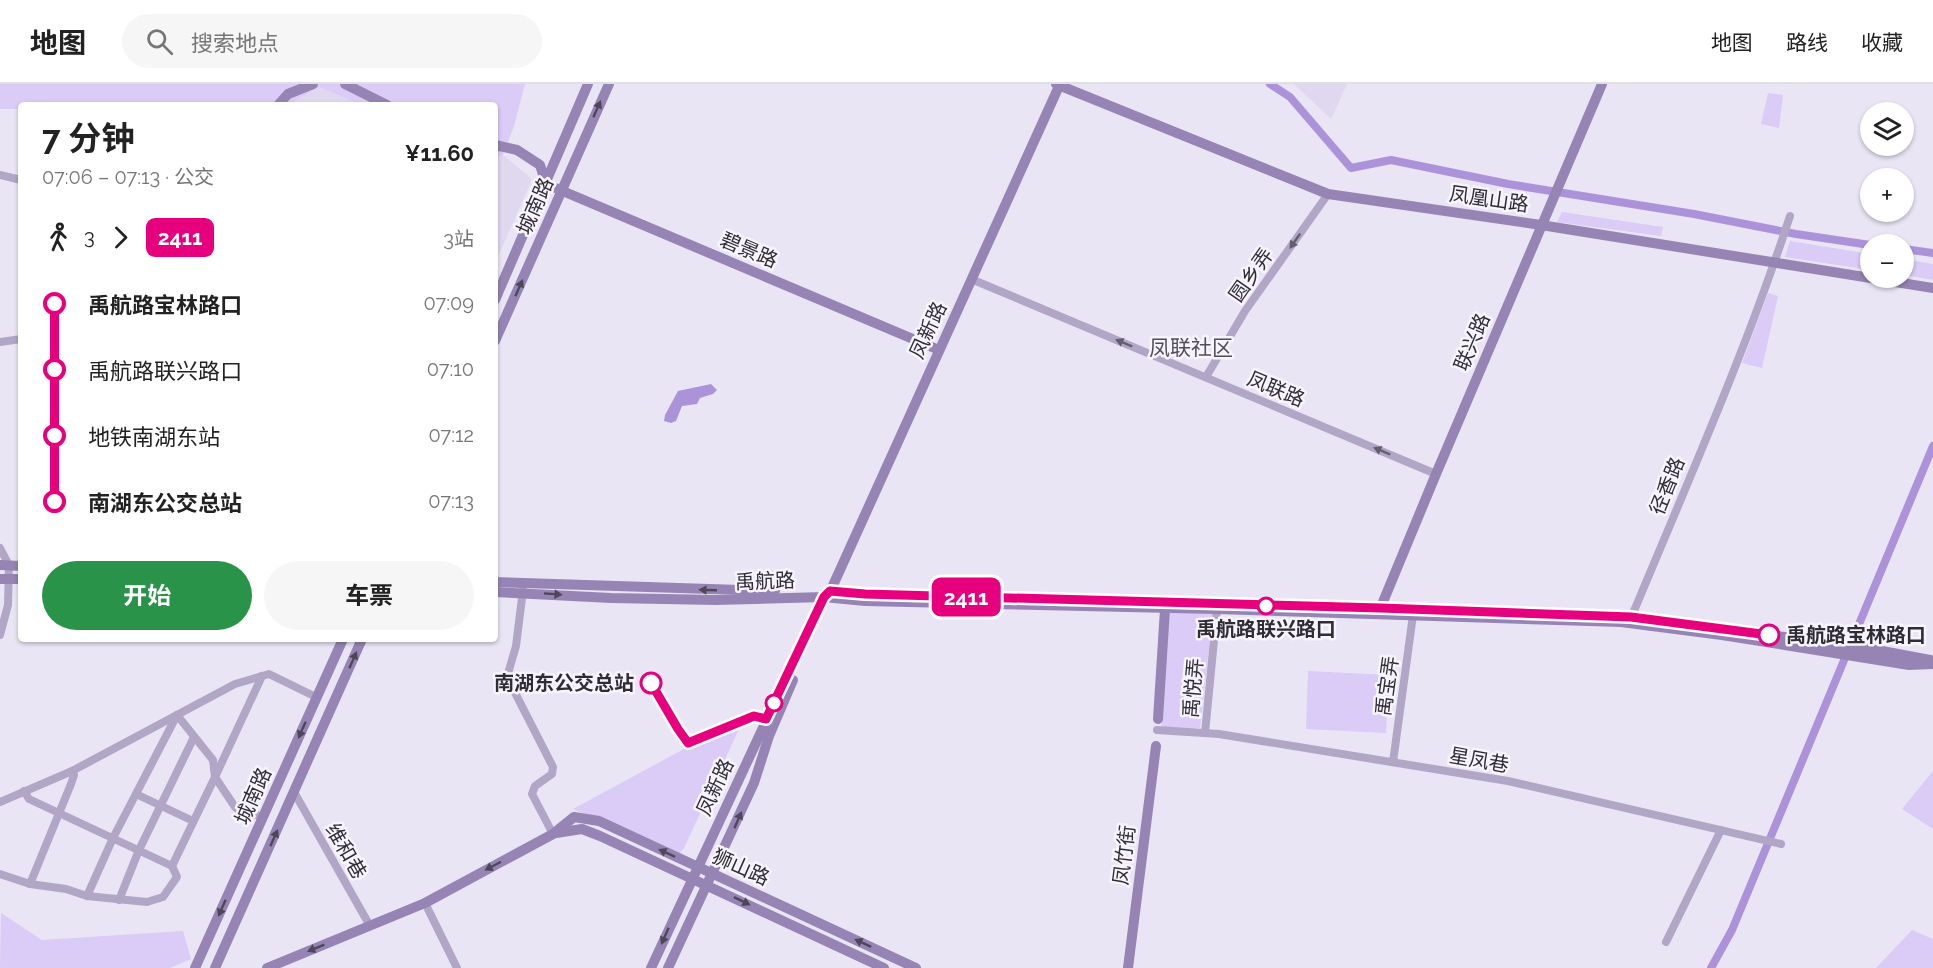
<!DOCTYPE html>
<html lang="zh">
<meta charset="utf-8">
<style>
:root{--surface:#fff;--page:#f6f6f6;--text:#222;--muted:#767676;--line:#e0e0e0;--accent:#2a934a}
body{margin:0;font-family:Raleway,"Noto Sans SC",sans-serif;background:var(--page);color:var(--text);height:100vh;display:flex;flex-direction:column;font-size:22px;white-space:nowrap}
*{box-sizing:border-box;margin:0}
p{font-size:20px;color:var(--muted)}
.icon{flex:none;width:33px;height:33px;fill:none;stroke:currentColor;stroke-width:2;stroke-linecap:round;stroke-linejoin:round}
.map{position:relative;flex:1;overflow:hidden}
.panel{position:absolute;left:18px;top:18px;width:480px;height:540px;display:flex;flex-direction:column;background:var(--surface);border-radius:6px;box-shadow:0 2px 4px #0004}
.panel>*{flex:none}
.badge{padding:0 12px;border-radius:9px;font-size:21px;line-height:39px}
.tools{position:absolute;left:1860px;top:18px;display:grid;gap:12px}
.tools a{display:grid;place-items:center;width:54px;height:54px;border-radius:50%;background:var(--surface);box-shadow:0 2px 4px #0004;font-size:30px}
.map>.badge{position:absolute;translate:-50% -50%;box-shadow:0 0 0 3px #fff}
.legs{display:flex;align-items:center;gap:9px;height:66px;padding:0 24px;font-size:20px}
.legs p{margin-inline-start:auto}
.overview{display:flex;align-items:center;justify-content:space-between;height:102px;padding:0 24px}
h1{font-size:33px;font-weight:700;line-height:45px}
.button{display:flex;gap:12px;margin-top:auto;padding:12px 24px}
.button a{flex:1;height:69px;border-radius:36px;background:var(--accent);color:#fff;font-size:24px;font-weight:700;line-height:69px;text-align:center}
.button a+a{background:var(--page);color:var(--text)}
ul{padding:0 24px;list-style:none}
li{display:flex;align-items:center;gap:21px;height:66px;font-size:22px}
li i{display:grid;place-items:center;width:9px;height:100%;margin:0 8px;background:currentColor}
li i::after{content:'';width:15px;height:15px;margin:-8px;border:4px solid;border-radius:50%;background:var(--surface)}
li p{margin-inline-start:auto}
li:first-child i{background:linear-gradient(#0000 50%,currentColor 0)}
li:last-child i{background:linear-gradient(currentColor 50%,#0000 0)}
header{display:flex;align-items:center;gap:36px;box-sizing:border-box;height:84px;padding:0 30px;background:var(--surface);border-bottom:2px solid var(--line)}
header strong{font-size:28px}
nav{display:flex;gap:33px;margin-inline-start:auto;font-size:21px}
.search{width:420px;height:54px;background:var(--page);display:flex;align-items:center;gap:15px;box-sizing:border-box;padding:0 21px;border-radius:33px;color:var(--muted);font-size:22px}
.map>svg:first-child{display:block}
</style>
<header>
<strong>地图</strong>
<div class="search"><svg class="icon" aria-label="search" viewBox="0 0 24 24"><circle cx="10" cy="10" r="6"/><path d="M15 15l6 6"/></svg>搜索地点</div>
<nav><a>地图</a><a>路线</a><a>收藏</a></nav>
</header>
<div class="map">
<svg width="1933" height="884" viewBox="0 0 1933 884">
<rect width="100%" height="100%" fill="#eae5f5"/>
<g fill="#e0d8ef">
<path d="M1294 0H1347L1331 35Z"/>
<path d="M319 3 361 21H294L295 17Z"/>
<path d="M503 71 532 95 495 180V75Z"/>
</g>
<g fill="#dacbf7">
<path d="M0 0H525L514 42 503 71 495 75V21H361L319 3 295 17 294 21H21V25H0Z"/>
<path d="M1768 9 1783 11 1779 44 1761 40Z"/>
<path d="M1562 128 1663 143 1661 152 1557 138Z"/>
<path d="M1790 157 1870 170V186L1785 173Z"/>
<path d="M1904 175 1933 180V196L1904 191Z"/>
<path d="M1768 209 1778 212 1762 284 1742 279Z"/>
<path d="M1168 528H1213L1200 644 1161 646Z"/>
<path d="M1308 587 1389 591 1386 649 1306 645Z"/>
<path d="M745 632 684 764 677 772 573 725Z"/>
<path d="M1933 687V745L1902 725Z"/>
<path d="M1 829 42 856 183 847 191 875 170 884H0Z"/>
<path d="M1912 846 1933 855V884H1876Z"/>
</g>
<path fill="#ac92d9" d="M711 300 717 306 713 310 700 314 697 320 682 322 676 337 671 339 664 337 665 331 678 307Z"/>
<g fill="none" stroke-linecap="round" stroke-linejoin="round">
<g stroke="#ac92d9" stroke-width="8">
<path d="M1270 0 1290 13 1351 84 1391 76 1508 100 1694 130 1796 150 1870 161"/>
<path d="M1904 165 1933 169"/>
<path d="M1711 884 1732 846 1933 362"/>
</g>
<g stroke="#b1a6c6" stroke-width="8">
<path d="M0 91 21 96"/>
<path d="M971 195 1436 390"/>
<path d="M0 258 21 255"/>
<path d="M1206 293 1245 227 1328 110"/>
<path d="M0 464 9 481 8 521 0 551"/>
<path d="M523 506 516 562 507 593 553 683 552 690 535 702 532 710 553 750"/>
<path d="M1629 539C1685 404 1745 270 1790 132"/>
<path d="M262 592 215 693 235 723 242 730 257 731 262 736"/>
<path d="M1157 646 1219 650 1508 697 1781 760"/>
<path d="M1205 649 1217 525"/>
<path d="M1393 678 1413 531"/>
<path d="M24 707 29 715 172 782 177 793 163 813 147 818 87 812 66 805 30 800"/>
<path d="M294 708 370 842"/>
<path d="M136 710 193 737"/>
<path d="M0 718 72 687 235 600 269 590 316 613"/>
<path d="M0 790 30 800 71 700 74 691 72 687"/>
<path d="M87 812 113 754 177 631 213 676 215 693 172 782"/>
<path d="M119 816 139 766 194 653"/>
<path d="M425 819 457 884"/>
<path d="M1666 858 1721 746"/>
</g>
<g stroke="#9685b4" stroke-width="10">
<path d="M345 0 387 21"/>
<path d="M1056 0 1328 110 1541 141 1933 204"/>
<path d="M278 21 288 10 313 0"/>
<path d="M495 61 517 66 540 81 546 100 939 266"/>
<path d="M495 216 588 0"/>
<path d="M495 257 609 0"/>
<path d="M0 481 21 482"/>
<path d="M0 495H21"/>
<path d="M495 498 775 507"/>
<path d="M495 508 611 514 716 516 824 513 865 517 1217 525 1621 538 1722 551 1909 581 1933 580"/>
<path d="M1378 530 1436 390 1602 0"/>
<path d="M1756 549 1882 567 1930 576"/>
<path d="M1158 635 1165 525"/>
<path d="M556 749 582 745 600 752 884 884"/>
<path d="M195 884 343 555"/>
<path d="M215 884 362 555"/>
<path d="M267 884 425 819 553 750 574 733 599 737 916 884"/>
<path d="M651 884 824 513 830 508 1060 0"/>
<path d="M668 884 754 699 769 652 793 596"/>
<path d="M1128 884 1156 662"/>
</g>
</g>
<defs><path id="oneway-solid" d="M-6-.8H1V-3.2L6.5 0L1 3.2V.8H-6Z" transform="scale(1.5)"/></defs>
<g fill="#4e475a">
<use href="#oneway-solid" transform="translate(597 25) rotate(-66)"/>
<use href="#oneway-solid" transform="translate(519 204) rotate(-66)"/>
<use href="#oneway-solid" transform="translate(708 506) rotate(-178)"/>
<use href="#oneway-solid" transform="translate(553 510) rotate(4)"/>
<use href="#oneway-solid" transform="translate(353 576) rotate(-66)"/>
<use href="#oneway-solid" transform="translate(302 646) rotate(114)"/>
<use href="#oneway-solid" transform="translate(738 736) rotate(-66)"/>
<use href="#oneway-solid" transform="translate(274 754) rotate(-66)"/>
<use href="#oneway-solid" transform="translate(667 769) rotate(-155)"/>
<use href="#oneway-solid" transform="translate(493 782) rotate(152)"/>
<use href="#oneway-solid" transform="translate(742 817) rotate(26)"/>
<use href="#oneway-solid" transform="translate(222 824) rotate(114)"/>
<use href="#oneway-solid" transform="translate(665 852) rotate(114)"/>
<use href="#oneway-solid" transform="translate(863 859) rotate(-155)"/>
<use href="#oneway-solid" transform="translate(316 864) rotate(158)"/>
</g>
<g fill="#635d6e">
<use href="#oneway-solid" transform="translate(1295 157) rotate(125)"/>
<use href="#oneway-solid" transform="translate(1124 259) rotate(-157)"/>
<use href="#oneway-solid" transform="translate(1382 367) rotate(-157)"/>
</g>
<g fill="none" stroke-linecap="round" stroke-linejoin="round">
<g stroke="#fff" stroke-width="14">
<path id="line-1" d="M651 599 678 645 688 659 754 632 766 635 824 513 830 507 865 510 1381 524 1631 533 1769 551"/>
</g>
<use href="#line-1" stroke="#e6007e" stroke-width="9"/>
</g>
<g fill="#fff" stroke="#e6007e" stroke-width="3">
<circle cx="1266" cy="522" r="8"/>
<circle cx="1769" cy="551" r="10"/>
<circle cx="651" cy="599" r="10"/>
<circle cx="774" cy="619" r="8"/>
</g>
<g text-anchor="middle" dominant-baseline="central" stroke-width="5" stroke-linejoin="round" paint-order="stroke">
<g font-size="20" fill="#2f2d33" stroke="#f7f4fd">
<text transform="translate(1489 115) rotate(8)">凤凰山路</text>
<text transform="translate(535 122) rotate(-66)">城南路</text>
<text transform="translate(749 166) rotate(23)">碧景路</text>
<text transform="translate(1251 191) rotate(-55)">圆乡弄</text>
<text transform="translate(928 246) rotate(-65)">凤新路</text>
<text transform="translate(1472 258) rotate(-67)">联兴路</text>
<text transform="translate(1276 305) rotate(23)">凤联路</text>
<text transform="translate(1667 402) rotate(-68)">径香路</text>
<text transform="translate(765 497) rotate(-2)">禹航路</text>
<text transform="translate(1387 602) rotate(-82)">禹宝弄</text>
<text transform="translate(1193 604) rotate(-85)">禹悦弄</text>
<text transform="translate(1479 676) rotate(10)">星凤巷</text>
<text transform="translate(715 703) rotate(-65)">凤新路</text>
<text transform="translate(253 712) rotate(-66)">城南路</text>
<text transform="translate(346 767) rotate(60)">维和巷</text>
<text transform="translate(1124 771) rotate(-83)">凤竹街</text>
<text transform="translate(741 783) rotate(24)">狮山路</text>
</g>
<g font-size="20" font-weight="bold" fill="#2f2d33" stroke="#f7f4fd">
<text x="1266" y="545">禹航路联兴路口</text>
<text x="1786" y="551" text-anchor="start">禹航路宝林路口</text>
<text x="634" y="599" text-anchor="end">南湖东公交总站</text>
</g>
<g font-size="21" fill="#514d5a" stroke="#f7f4fd">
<text x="1191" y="263">凤联社区</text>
</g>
</g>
</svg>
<div class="tools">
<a><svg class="icon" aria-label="layers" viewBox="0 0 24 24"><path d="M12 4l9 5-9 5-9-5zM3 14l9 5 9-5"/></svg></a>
<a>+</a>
<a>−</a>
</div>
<b class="badge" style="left:966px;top:513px;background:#e6007e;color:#fff">2411</b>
<section class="panel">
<div class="overview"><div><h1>7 分钟</h1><p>07:06 – 07:13 · 公交</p></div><b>¥11.60</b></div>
<div class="legs"><svg class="icon" aria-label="walk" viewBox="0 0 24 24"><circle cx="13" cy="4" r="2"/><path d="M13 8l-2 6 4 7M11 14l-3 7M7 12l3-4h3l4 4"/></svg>3<svg class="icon" aria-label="forward" viewBox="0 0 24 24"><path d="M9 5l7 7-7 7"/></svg><b class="badge" style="background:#e6007e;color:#fff">2411</b><p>3站</p></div>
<ul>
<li><i style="color:#e6007e"></i><b>禹航路宝林路口</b><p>07:09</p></li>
<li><i style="color:#e6007e"></i><span>禹航路联兴路口</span><p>07:10</p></li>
<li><i style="color:#e6007e"></i><span>地铁南湖东站</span><p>07:12</p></li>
<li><i style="color:#e6007e"></i><b>南湖东公交总站</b><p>07:13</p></li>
</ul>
<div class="button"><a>开始</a><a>车票</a></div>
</section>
</div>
